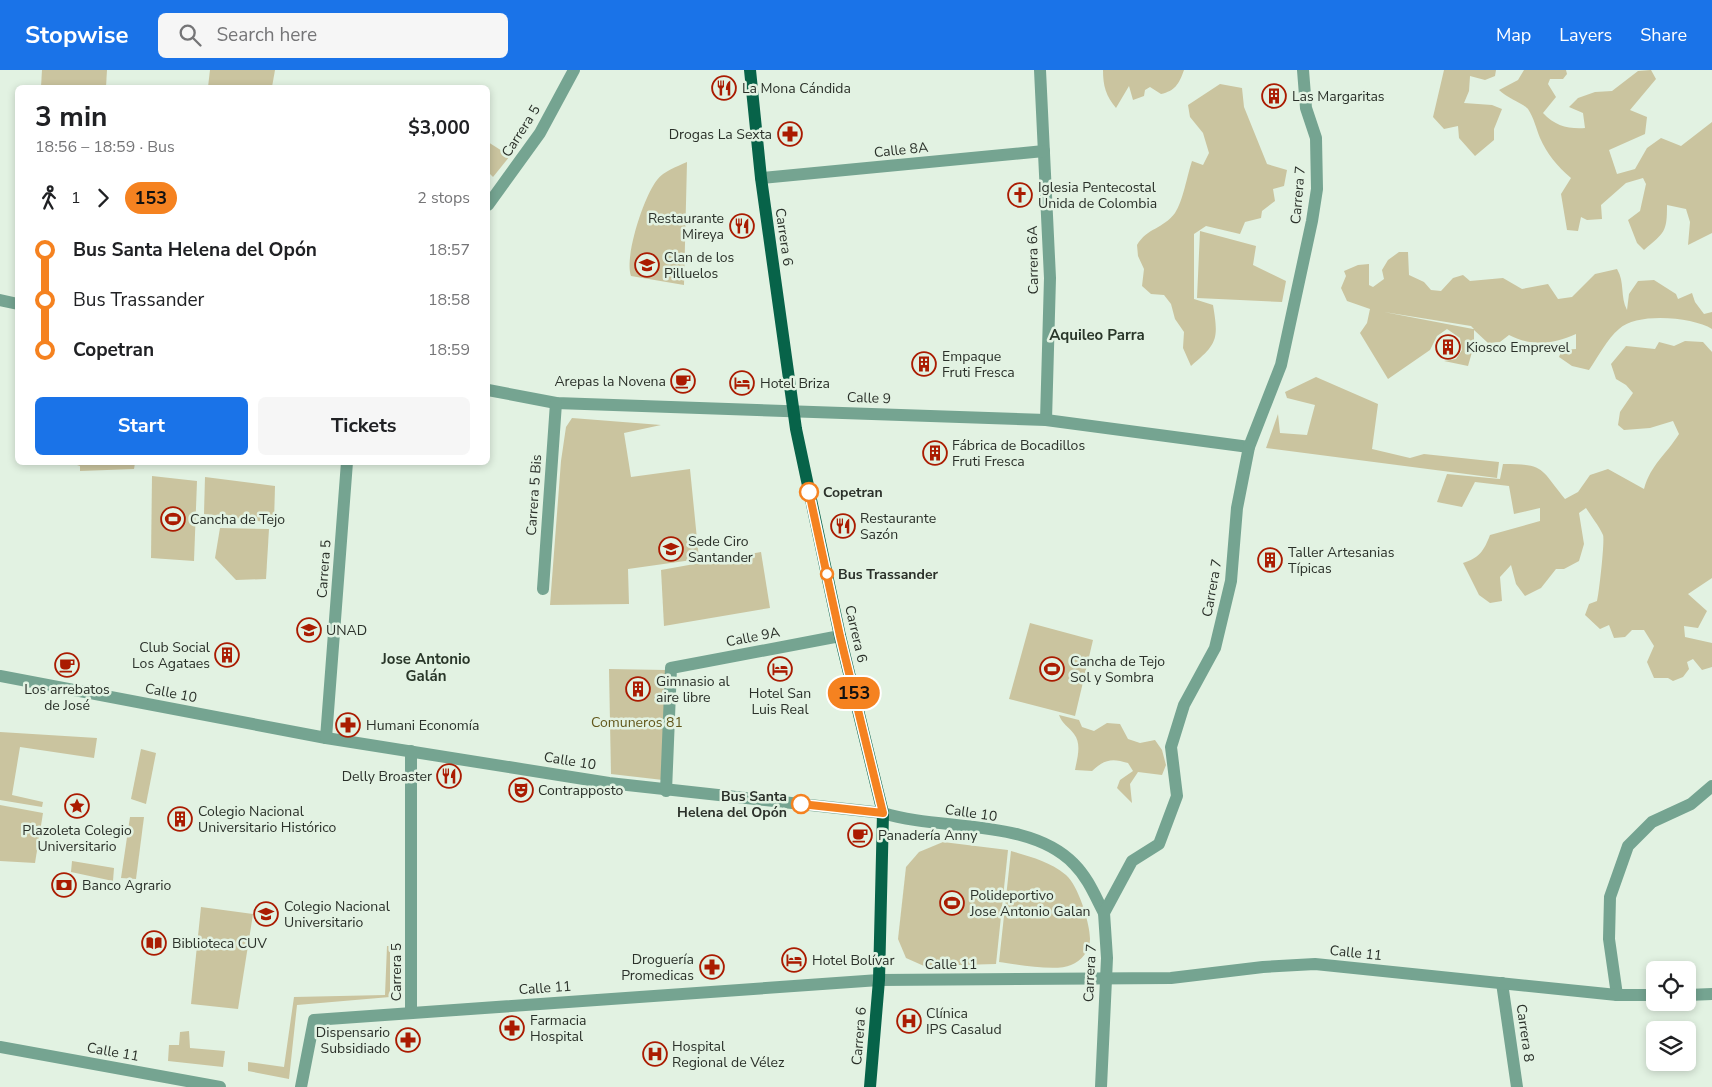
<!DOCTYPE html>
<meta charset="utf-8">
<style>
:root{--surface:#fff;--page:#f6f6f6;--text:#202124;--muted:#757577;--accent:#1a73e8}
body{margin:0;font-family:"Nunito Sans",sans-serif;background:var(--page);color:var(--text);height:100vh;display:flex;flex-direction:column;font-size:19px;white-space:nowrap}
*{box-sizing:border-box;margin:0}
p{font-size:16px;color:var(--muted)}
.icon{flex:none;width:28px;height:28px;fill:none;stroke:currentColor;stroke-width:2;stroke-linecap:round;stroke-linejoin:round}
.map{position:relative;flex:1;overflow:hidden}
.panel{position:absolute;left:15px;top:15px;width:475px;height:380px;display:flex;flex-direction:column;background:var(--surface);border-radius:8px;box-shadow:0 2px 8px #0003}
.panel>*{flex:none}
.badge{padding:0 10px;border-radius:16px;font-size:18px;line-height:32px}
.buttons{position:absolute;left:1646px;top:891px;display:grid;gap:10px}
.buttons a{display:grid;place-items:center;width:50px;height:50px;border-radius:8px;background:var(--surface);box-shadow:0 2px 8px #0003;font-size:25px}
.map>.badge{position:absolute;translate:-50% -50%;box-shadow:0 0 0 2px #fff}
.legs{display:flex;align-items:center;gap:8px;height:55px;padding:0 20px;font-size:16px}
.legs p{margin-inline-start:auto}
.overview{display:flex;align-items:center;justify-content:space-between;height:85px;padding:0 20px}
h1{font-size:28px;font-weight:700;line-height:38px}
.cta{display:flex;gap:10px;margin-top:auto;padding:10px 20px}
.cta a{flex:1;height:58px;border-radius:8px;background:var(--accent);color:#fff;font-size:20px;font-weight:700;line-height:58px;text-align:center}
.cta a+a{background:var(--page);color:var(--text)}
ul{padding:0 20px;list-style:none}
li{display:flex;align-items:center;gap:18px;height:50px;font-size:19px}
li i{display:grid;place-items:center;width:8px;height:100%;margin:0 6px;background:currentColor}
li i::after{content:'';width:12px;height:12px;margin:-6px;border:4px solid;border-radius:50%;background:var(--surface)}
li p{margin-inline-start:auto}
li:first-child i{background:linear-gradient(#0000 50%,currentColor 0)}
li:last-child i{background:linear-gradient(currentColor 50%,#0000 0)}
header{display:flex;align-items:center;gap:30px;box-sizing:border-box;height:70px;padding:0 25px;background:var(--accent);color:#fff}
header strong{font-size:24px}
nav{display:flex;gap:28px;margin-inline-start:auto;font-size:18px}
.search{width:350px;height:45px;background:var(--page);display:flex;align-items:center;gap:12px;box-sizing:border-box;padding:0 18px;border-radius:8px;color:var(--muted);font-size:19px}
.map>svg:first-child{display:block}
</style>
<header>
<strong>Stopwise</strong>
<div class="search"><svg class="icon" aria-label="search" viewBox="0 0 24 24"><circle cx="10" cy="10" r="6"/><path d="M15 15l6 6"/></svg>Search here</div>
<nav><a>Map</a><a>Layers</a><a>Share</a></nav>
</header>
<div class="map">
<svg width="1712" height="1017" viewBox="0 0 1712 1017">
<rect width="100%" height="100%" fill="#e2f2e2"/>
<g fill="#cac49f" fill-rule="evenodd">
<path d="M42 0H107L106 17H41Z"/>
<path d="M210 0H275L272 17H208Z"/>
<path d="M1103 0H1184C1179 14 1175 21 1161 24L1150 17 1145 20 1144 26 1133 30 1129 16 1116 38C1106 26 1103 16 1103 0Z"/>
<path d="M1444 0H1496L1495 6 1485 10 1470 6 1469 21 1464 33 1492 35 1502 39 1494 59V70L1475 86 1459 68 1458 56 1444 59 1433 47Z"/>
<path d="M1524 0H1566L1567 4 1563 9H1550L1548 14 1556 27 1543 43C1555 56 1568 59 1585 58L1583 43 1569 37 1578 28 1595 22 1612 21 1638 1 1651 0 1656 9 1630 40 1647 47 1645 64 1609 80 1617 104 1635 99 1647 78 1661 68 1681 76 1712 52V163L1688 175 1690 152 1686 139 1667 135C1667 162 1665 162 1644 180L1637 173 1628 150 1640 141 1646 114 1643 108 1626 113 1601 135 1602 149 1587 150 1581 147 1578 161 1567 160 1561 124 1571 108C1557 96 1547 84 1540 68 1536 58 1534 48 1528 39 1524 34 1507 28 1499 20L1518 10Z"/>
<path d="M1220 14 1242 18 1244 37 1267 94 1287 100 1284 116 1273 119 1275 131 1262 141 1261 148 1245 152 1240 164 1206 156 1194 164V229L1213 235C1219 270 1217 274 1191 296L1183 278 1184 262 1175 249 1171 234 1164 225 1151 224 1142 216 1144 199 1138 186 1137 175C1147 158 1163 159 1175 143 1183 131 1187 106 1192 91L1203 95 1209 83 1203 63 1190 47 1188 35Z"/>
<path d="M488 72 510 86 493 107 488 102Z"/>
<path d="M687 92 684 215 631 206C624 187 644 126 657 110 664 101 676 97 687 92Z"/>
<path d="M1200 161 1256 176 1253 195 1286 211 1282 232 1197 228Z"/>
<path d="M1399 182H1408L1409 205 1424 212 1431 220 1441 221 1453 208 1463 205 1470 211 1503 208 1522 219 1548 214 1558 229 1572 227 1595 204 1617 199C1625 212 1620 227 1627 240L1629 224 1638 211 1654 210 1676 224 1678 229 1692 223 1695 232 1704 244 1712 242V259C1693 247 1637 242 1619 259 1607 269 1598 287 1589 300L1572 296 1559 287 1562 280 1576 279V264C1553 274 1532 277 1509 265L1500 272 1488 273 1474 260V275L1468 296 1444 291 1456 289 1462 280 1460 268 1447 259 1437 266 1430 280 1388 309 1360 263 1367 253 1370 239 1347 231 1341 218 1346 206 1344 201 1358 195 1369 194V215L1373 217 1384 209 1382 200 1388 190ZM1384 242 1471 256 1474 259H1473Z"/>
<path d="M1685 271 1703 272 1712 282V508L1688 524 1707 541 1698 558 1684 556 1685 567 1712 573V597L1702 600 1693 589 1687 592 1689 599 1683 607 1673 611 1668 608H1654L1647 592 1654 576 1644 560H1632L1625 567 1614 568 1609 555 1600 559 1585 545 1589 534 1597 531C1599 524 1605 470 1603 465 1599 456 1591 446 1586 438L1579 443 1584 474 1579 491 1564 499H1556L1541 518 1525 526 1516 514 1511 495 1500 507 1502 531 1490 533 1479 525 1463 493C1479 488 1484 481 1490 465L1540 451V438L1514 444 1509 416 1475 412 1462 437 1437 432 1447 404 1500 409 1503 394C1545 394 1540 398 1565 429L1578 422 1590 405 1608 399 1644 419C1651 394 1666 385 1679 364L1673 351 1650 358 1624 360 1618 355 1620 342 1633 323 1626 315 1616 309 1611 294 1626 276 1655 279 1659 272 1674 276Z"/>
<path d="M1316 307 1378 334 1372 379 1410 388 1424 384 1499 392 1497 408 1266 378 1278 344 1280 363 1307 365 1315 335 1287 328 1285 322Z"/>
<path d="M572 348 661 355 624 363 631 407 690 399 699 489 628 499 629 534 550 535 561 391 566 357Z"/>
<path d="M71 393H135L134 399 80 401V396Z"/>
<path d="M152 406 197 411 194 491 151 488Z"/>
<path d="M205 407 275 416 274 453 204 444Z"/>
<path d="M220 458 269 459 266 509 236 510 215 488Z"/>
<path d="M761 482 770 538 664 556 661 500Z"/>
<path d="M1030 553 1093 570 1075 646 1009 629Z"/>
<path d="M609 599 666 600 663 710 611 704Z"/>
<path d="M1059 645 1079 650 1082 657 1094 661 1107 653 1120 654 1128 669 1140 673 1155 670 1162 680 1166 695 1162 705 1138 702 1130 714 1132 733 1117 718 1120 710 1133 701 1128 693C1112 688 1105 689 1092 701L1075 700C1077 689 1082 674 1074 664 1069 657 1062 654 1059 645Z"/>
<path d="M0 662 97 668 94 688 20 677 12 725 43 732 42 737 0 730Z"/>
<path d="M141 679 156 683 146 734 131 729Z"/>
<path d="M0 735 43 743 35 793 0 791Z"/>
<path d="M130 747H144L136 809 121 808Z"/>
<path d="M943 772 1008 780 996 894 924 896 906 888 898 869 906 797 919 782Z"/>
<path d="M1011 781C1031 787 1049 791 1066 805 1078 815 1090 853 1090 869 1090 881 1081 891 1071 895 1056 902 1016 894 999 892Z"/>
<path d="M72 791 114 798 113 811 71 802Z"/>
<path d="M201 837 253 844 238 939 191 934Z"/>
<path d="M387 876H390V927L297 935 289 1009 248 1001V992L284 997 294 927 385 925Z"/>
<path d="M189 961 190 978 225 981 223 997 168 991 169 975H179L180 962Z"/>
</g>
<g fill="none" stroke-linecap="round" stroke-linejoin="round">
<g stroke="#75a491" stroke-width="12">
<path d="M1040 0 1050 208 1046 350"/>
<path d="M761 108 1044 81"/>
<path d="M488 135 540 63 574 0"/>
<path d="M0 230 18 234"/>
<path d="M488 320 556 333 1046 350 1249 377"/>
<path d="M543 519 556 333"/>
<path d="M0 606 326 668 609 713 883 743C940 761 1030 748 1074 794 1088 808 1095 826 1104 843"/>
<path d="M326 668 347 392"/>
<path d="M666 721 671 598 840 566"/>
<path d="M1502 913 1517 1017"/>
<path d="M1617 925 1609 869 1610 827 1628 776 1652 752 1691 734 1712 716"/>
<path d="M1688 925 1712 924"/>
<path d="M411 943V681"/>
<path d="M0 977 220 1017"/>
<path d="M301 1017 314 950 879 910 1171 908 1263 897 1315 894 1617 925H1655"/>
<path d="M1101 1017 1107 888 1104 843 1132 791 1159 774 1177 726 1171 677 1184 635 1215 578 1231 511 1237 438 1249 377 1281 295 1312 151 1317 119 1316 68 1306 38 1303 0"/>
</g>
<path stroke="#076349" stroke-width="12" d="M750 0 761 108 796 359 840 566 883 743 879 910 870 1017"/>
</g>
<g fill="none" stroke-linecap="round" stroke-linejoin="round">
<g stroke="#fff" stroke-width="11">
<path id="line-1" d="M801 734 883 743 840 566 809 422"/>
</g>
<use href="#line-1" stroke="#f58220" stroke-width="8"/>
</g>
<defs>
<g id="restaurant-ring" transform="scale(1.25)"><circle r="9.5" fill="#e2f2e2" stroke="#aa1b01" stroke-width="1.5"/><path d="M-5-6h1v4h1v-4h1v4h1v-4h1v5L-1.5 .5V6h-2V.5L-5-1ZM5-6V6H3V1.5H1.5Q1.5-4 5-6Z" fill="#aa1b01"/></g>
<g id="building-ring" transform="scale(1.25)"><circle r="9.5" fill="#e2f2e2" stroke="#aa1b01" stroke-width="1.5"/><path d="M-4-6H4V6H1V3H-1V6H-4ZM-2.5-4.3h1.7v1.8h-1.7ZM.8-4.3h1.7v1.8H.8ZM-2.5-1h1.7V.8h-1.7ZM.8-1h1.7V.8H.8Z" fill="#aa1b01"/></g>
<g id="pharmacy-ring" transform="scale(1.25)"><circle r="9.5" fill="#e2f2e2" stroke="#aa1b01" stroke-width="1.5"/><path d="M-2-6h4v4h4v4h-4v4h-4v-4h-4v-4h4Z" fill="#aa1b01"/></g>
<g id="church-ring" transform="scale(1.25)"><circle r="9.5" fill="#e2f2e2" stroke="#aa1b01" stroke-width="1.5"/><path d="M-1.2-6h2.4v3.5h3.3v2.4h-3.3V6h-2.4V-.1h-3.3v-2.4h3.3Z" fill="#aa1b01"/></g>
<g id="school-ring" transform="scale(1.25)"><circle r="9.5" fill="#e2f2e2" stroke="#aa1b01" stroke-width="1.5"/><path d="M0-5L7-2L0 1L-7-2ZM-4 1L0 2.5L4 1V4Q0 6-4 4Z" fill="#aa1b01"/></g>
<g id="cafe-ring" transform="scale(1.25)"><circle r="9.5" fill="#e2f2e2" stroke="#aa1b01" stroke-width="1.5"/><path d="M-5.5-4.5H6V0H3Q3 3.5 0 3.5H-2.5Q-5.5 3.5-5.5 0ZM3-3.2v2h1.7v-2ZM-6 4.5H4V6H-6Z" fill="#aa1b01"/></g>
<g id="hotel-ring" transform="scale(1.25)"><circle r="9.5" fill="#e2f2e2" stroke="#aa1b01" stroke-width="1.5"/><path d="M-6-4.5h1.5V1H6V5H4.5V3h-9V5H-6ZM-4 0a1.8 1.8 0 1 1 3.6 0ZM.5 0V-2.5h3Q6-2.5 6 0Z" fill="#aa1b01"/></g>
<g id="stadium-ring" transform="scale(1.25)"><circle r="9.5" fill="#e2f2e2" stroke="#aa1b01" stroke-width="1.5"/><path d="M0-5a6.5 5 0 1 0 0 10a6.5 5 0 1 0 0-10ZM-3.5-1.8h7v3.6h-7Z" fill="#aa1b01"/></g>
<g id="theatre-ring" transform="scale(1.25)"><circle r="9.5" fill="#e2f2e2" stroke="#aa1b01" stroke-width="1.5"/><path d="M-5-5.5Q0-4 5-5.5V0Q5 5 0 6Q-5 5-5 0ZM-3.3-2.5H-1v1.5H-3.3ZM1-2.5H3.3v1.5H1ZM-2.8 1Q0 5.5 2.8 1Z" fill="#aa1b01"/></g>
<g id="sight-ring" transform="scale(1.25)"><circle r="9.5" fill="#e2f2e2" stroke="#aa1b01" stroke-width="1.5"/><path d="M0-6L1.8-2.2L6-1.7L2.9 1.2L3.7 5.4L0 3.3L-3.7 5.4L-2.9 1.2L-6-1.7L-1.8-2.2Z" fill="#aa1b01"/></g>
<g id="bank-ring" transform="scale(1.25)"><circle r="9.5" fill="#e2f2e2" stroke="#aa1b01" stroke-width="1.5"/><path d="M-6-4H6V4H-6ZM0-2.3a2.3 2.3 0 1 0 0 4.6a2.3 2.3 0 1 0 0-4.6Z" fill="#aa1b01"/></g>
<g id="library-ring" transform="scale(1.25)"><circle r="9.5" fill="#e2f2e2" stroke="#aa1b01" stroke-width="1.5"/><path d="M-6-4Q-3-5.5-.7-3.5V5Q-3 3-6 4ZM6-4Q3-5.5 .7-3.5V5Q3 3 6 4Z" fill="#aa1b01"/></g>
<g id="hospital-ring" transform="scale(1.25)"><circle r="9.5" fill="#e2f2e2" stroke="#aa1b01" stroke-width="1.5"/><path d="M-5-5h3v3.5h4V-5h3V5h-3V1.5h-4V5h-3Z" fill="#aa1b01"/></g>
</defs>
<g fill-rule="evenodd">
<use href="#restaurant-ring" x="724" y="18"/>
<use href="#building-ring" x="1274" y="26"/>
<use href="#pharmacy-ring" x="790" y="64"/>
<use href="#church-ring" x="1020" y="125"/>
<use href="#restaurant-ring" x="742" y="156"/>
<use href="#school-ring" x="647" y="195"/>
<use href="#building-ring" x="1448" y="277"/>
<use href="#building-ring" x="924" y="294"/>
<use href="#cafe-ring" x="683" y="311"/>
<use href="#hotel-ring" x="742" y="313"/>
<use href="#building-ring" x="935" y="383"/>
<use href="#stadium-ring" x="173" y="449"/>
<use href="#restaurant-ring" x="843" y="456"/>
<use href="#school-ring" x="671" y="479"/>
<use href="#building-ring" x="1270" y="490"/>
<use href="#school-ring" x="309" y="560"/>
<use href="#building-ring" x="227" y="585"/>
<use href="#cafe-ring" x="67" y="595"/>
<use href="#hotel-ring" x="780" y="599"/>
<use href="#stadium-ring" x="1052" y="599"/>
<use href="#building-ring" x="638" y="619"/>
<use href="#pharmacy-ring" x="348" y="655"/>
<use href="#restaurant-ring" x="449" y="706"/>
<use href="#theatre-ring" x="521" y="720"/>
<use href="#sight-ring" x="77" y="736"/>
<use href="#building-ring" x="180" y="749"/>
<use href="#cafe-ring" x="860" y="765"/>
<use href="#bank-ring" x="64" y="815"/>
<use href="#stadium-ring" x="952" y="833"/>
<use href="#school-ring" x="266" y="844"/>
<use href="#library-ring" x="154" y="873"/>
<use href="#hotel-ring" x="794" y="890"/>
<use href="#pharmacy-ring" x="712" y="897"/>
<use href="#hospital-ring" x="909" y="951"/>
<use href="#pharmacy-ring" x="512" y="958"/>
<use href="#pharmacy-ring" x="408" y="970"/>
<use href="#hospital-ring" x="655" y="984"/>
</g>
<g fill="#fff" stroke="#f58220" stroke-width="2.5">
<circle cx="809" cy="422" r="9"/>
<circle cx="827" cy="504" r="6"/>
<circle cx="801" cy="734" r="9"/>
</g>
<g text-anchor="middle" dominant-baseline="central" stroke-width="5" stroke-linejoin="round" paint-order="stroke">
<g font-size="14" fill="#2b312a" stroke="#e2f2e2" text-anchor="start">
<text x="742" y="18">La Mona Cándida</text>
<text x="1292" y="26">Las Margaritas</text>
<text x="772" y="64" text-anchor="end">Drogas La Sexta</text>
<text x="1038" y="117">Iglesia Pentecostal<tspan x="1038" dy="16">Unida de Colombia</tspan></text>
<text x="724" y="148" text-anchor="end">Restaurante<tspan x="724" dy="16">Mireya</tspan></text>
<text x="664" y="187">Clan de los<tspan x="664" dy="16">Pilluelos</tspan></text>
<text x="1466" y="277">Kiosco Emprevel</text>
<text x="942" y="286">Empaque<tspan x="942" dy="16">Fruti Fresca</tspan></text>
<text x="666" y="311" text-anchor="end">Arepas la Novena</text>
<text x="760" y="313">Hotel Briza</text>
<text x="952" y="375">Fábrica de Bocadillos<tspan x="952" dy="16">Fruti Fresca</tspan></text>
<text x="860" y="448">Restaurante<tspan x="860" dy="16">Sazón</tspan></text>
<text x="190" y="449">Cancha de Tejo</text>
<text x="688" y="471">Sede Ciro<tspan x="688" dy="16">Santander</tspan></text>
<text x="1288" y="482">Taller Artesanias<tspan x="1288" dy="16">Típicas</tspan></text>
<text x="326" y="560">UNAD</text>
<text x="210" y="577" text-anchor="end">Club Social<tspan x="210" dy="16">Los Agataes</tspan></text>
<text x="1070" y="591">Cancha de Tejo<tspan x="1070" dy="16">Sol y Sombra</tspan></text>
<text x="656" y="611">Gimnasio al<tspan x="656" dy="16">aire libre</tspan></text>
<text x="67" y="619" text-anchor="middle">Los arrebatos<tspan x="67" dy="16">de José</tspan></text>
<text x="780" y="623" text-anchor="middle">Hotel San<tspan x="780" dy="16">Luis Real</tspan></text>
<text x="366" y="655">Humani Economía</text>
<text x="432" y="706" text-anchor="end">Delly Broaster</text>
<text x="538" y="720">Contrapposto</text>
<text x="198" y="741">Colegio Nacional<tspan x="198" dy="16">Universitario Histórico</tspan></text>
<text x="77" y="760" text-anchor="middle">Plazoleta Colegio<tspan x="77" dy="16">Universitario</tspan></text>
<text x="878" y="765">Panadería Anny</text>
<text x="82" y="815">Banco Agrario</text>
<text x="970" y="825">Polideportivo<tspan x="970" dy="16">Jose Antonio Galan</tspan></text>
<text x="284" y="836">Colegio Nacional<tspan x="284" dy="16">Universitario</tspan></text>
<text x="172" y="873">Biblioteca CUV</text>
<text x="694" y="889" text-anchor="end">Droguería<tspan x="694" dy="16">Promedicas</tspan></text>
<text x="812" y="890">Hotel Bolívar</text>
<text x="926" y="943">Clínica<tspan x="926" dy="16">IPS Casalud</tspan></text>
<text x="530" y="950">Farmacia<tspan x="530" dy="16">Hospital</tspan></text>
<text x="390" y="962" text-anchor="end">Dispensario<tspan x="390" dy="16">Subsidiado</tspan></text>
<text x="672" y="976">Hospital<tspan x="672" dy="16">Regional de Vélez</tspan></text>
</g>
<g font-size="14" fill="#2b312a" stroke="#e2f2e2">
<text transform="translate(521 61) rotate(-57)">Carrera 5</text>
<text transform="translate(901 80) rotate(-6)">Calle 8A</text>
<text transform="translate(1298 125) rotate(-85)">Carrera 7</text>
<text transform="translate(784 167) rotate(82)">Carrera 6</text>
<text transform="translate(1033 190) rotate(-91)">Carrera 6A</text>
<text transform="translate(869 328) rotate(2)">Calle 9</text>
<text transform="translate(534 425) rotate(-86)">Carrera 5 Bis</text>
<text transform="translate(324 499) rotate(-86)">Carrera 5</text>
<text transform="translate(1212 518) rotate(-80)">Carrera 7</text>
<text transform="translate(856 564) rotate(77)">Carrera 6</text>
<text transform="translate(753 567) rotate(-11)">Calle 9A</text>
<text transform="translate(171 623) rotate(11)">Calle 10</text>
<text transform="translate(570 691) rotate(9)">Calle 10</text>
<text transform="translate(971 743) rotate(8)">Calle 10</text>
<text transform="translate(1356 883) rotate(6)">Calle 11</text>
<text x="951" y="894">Calle 11</text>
<text transform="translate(396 902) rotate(-90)">Carrera 5</text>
<text transform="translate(1090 903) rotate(-87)">Carrera 7</text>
<text transform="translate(545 918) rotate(-4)">Calle 11</text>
<text transform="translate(1525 963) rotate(82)">Carrera 8</text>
<text transform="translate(859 966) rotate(-85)">Carrera 6</text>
<text transform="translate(113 982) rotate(10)">Calle 11</text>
</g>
<g font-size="14" font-weight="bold" fill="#2b312a" stroke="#e2f2e2" text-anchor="start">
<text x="823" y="422">Copetran</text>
<text x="838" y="504">Bus Trassander</text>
<text x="787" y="726" text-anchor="end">Bus Santa<tspan x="787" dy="16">Helena del Opón</tspan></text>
</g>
<g font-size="14" fill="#61571b" stroke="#e2f2e2">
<text x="637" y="652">Comuneros 81</text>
</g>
<g font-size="15" font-weight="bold" fill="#2a372a" stroke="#e2f2e2">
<text x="1097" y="265">Aquileo Parra</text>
<text x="426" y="589">Jose Antonio<tspan x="426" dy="17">Galán</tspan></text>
</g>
</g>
</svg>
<div class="buttons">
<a><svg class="icon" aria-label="locate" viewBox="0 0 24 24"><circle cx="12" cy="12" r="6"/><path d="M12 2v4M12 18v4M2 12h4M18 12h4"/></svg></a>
<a><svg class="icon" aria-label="layers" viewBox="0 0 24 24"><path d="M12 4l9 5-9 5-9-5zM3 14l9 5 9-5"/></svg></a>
</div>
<b class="badge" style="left:854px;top:623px;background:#f58220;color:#111">153</b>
<section class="panel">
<div class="overview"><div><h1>3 min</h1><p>18:56 – 18:59 · Bus</p></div><b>$3,000</b></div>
<div class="legs"><svg class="icon" aria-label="walk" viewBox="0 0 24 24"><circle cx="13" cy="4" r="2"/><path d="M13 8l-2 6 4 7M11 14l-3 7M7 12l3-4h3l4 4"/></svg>1<svg class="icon" aria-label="forward" viewBox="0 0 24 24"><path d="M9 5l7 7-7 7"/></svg><b class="badge" style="background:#f58220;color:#111">153</b><p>2 stops</p></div>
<ul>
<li><i style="color:#f58220"></i><b>Bus Santa Helena del Opón</b><p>18:57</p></li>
<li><i style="color:#f58220"></i><span>Bus Trassander</span><p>18:58</p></li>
<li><i style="color:#f58220"></i><b>Copetran</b><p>18:59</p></li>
</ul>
<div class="cta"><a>Start</a><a>Tickets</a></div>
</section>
</div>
